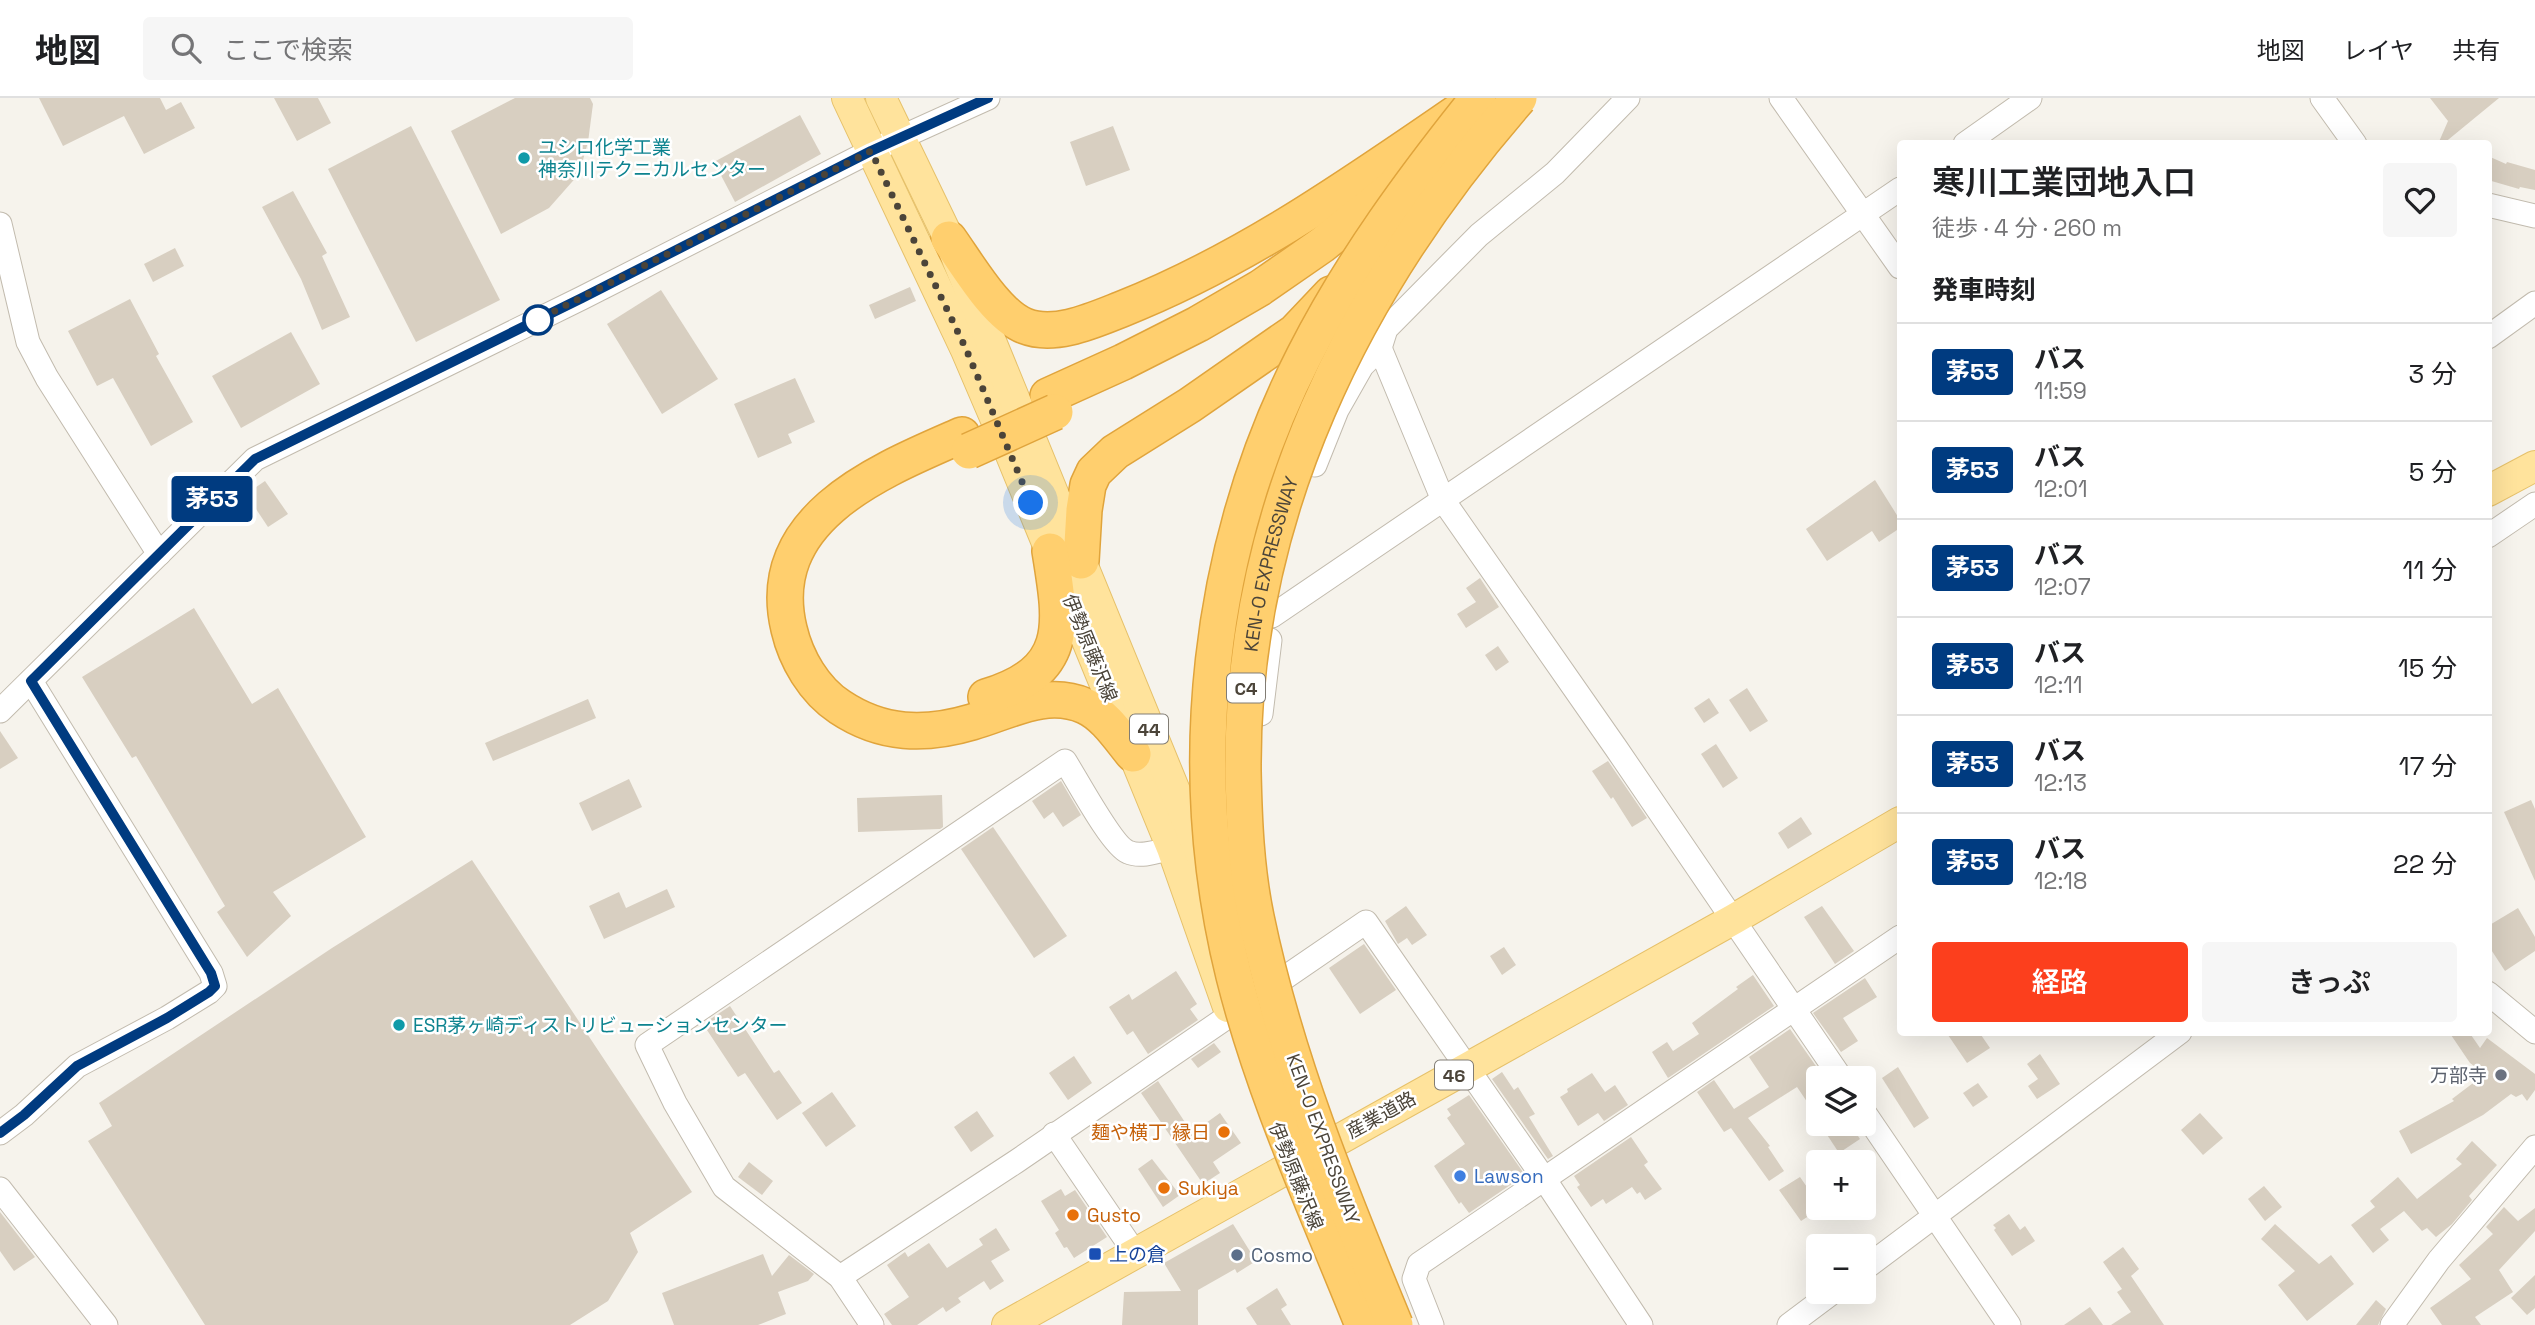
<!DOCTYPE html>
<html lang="ja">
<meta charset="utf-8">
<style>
:root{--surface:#fff;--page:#f6f6f6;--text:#202124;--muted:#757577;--line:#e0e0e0;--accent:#fc3f1d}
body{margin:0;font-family:"Space Grotesk","Noto Sans JP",sans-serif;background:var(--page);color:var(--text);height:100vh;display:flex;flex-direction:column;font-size:26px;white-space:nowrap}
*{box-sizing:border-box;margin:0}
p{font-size:23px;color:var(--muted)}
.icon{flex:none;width:38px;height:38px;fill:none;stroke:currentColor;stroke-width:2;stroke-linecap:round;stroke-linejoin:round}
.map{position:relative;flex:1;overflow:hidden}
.drawer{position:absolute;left:1897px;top:42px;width:595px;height:896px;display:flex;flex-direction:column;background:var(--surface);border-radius:7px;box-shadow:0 7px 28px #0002}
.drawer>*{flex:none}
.badge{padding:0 14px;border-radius:5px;font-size:24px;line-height:46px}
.tools{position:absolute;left:1806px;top:968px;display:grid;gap:14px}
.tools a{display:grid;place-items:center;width:70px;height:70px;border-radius:7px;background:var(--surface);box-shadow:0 7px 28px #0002;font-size:35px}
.you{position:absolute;width:35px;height:35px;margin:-18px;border:5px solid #fff;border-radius:50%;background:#1a73e8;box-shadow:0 0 0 10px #1a73e833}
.map>.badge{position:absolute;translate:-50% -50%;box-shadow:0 0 0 4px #fff}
h2{padding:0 35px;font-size:26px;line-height:63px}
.round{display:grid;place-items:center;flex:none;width:74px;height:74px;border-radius:7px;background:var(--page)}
.summary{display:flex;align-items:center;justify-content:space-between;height:119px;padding:0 35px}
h1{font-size:33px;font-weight:600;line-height:52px}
.primary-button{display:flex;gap:14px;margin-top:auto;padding:14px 35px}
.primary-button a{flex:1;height:80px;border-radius:7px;background:var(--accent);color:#fff;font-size:28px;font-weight:600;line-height:80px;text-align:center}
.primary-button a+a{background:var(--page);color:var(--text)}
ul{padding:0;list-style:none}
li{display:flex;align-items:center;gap:21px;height:98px;padding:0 35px;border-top:2px solid var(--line)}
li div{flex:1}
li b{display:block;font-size:26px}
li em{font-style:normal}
li .badge{min-width:77px;font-weight:700;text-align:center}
header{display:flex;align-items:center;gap:42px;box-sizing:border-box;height:98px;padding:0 35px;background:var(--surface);border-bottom:2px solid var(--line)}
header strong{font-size:33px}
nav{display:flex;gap:38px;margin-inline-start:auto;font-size:24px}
.search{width:490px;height:63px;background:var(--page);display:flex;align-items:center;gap:18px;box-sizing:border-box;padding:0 24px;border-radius:7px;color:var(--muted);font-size:26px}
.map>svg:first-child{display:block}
</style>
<header>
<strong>地図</strong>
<div class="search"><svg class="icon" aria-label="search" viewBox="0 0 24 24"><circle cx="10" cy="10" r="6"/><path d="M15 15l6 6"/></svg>ここで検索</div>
<nav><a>地図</a><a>レイヤ</a><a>共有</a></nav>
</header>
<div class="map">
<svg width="2535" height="1227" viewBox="0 0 2535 1227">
<rect width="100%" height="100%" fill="#f6f3ec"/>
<g fill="#d8cfc1">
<path d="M39 0H160L166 12 181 4 195 30 144 56 124 18 63 48Z"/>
<path d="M274 0H318L331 25 297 43Z"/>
<path d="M515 0H590L593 6 588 44 579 76 549 110 501 136 451 33Z"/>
<path d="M2430 0H2499L2443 46H2438L2448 23Z"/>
<path d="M800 17 821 56 735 104 714 64Z"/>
<path d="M411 28 500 202 416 244 328 71Z"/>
<path d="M1113 28 1130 72 1086 88 1070 44Z"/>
<path d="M2488 58 2506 66 2507 64 2535 72V92L2520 89 2519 91 2488 82Z"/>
<path d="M293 93 327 155 322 158 350 219 322 232 301 181 262 109Z"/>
<path d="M175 150 184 168 153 184 144 166Z"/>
<path d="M910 189 916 203 875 221 869 207Z"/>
<path d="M661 192 718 281 662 316 607 226Z"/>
<path d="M130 201 159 256 156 258 193 324 151 348 113 280 97 288 68 233Z"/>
<path d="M291 234 320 286 241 330 212 278Z"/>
<path d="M795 280 815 324 788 336 792 345 758 360 734 306Z"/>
<path d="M1875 382 1900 422V430L1879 444 1872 433 1827 463 1806 431Z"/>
<path d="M265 383 288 416 268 429 246 396Z"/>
<path d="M1480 480 1499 509 1466 530 1457 516 1476 504 1466 490Z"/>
<path d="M194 510 252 606 278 590 366 739 273 794 291 818 247 859 217 814 225 808 136 658 132 660 82 579Z"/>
<path d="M1498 548 1509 564 1496 573 1485 557Z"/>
<path d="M1747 590 1768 623 1750 634 1729 602Z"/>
<path d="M1709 600 1719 615 1704 625 1694 610Z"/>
<path d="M588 601 596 620 493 663 485 645Z"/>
<path d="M0 633 18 660 0 671Z"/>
<path d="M1716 646 1738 680 1723 690 1701 656Z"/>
<path d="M1608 663 1647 720 1632 729 1613 699 1611 701 1592 673Z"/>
<path d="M629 681 642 709 592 733 579 705Z"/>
<path d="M1061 683 1081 717 1063 729 1053 714 1044 721 1032 703Z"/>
<path d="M942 697 943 729 940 731 858 734 857 700Z"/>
<path d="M2531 702 2535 711V783L2504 714Z"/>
<path d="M1801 719 1812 736 1788 751 1778 735Z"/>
<path d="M993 729 1067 838 1034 860 961 751Z"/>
<path d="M472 762 692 1094 630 1135 638 1154 608 1203 570 1227H205L88 1043 112 1028 99 1005 332 850Z"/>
<path d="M667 791 675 809 604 841 589 808 619 794 626 810Z"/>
<path d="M1406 808 1427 837 1412 847 1407 840 1398 846 1385 823Z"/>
<path d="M1822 808 1854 853 1835 866 1804 819Z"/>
<path d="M2518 810 2535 839V853L2505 873 2488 847V828Z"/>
<path d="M1364 846 1396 892 1360 916 1329 870Z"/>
<path d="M1504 849 1516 867 1502 877 1490 858Z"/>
<path d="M1176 873 1197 906 1190 911 1198 922 1148 956 1133 933 1127 937 1109 909 1129 896 1132 902Z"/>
<path d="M1753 877 1774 908 1668 980 1652 954 1667 944 1673 953 1699 936 1692 925 1738 891 1736 889Z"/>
<path d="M1865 880 1877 899 1843 920 1858 943 1841 954 1813 915Z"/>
<path d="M730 908 774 975 779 972 802 1005 777 1022 745 975 738 979 703 926Z"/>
<path d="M1790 931 1818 971V1020L1797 989 1748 1020 1770 1048 1768 1049 1784 1073 1769 1083 1731 1030 1724 1034 1697 994 1714 982 1734 1011 1769 989 1749 959Z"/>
<path d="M1946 934H1979L1990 950 1967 965Z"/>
<path d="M2449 934H2469L2480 950 2487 940 2535 976V992L2527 1003 2522 996 2516 999 2511 996 2483 1017 2411 1056 2399 1033 2454 1003 2452 1001 2485 976 2470 965Z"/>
<path d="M1214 945 1221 954 1198 970 1191 961Z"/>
<path d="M2040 956 2060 986 2037 1001 2028 988 2038 981 2027 966Z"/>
<path d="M1074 958 1092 985 1068 1002 1049 975Z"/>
<path d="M1898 969 1929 1020 1914 1030 1882 980Z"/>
<path d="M1502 974 1514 992 1518 989 1535 1016 1529 1019 1553 1058 1548 1061 1492 981Z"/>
<path d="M1592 975 1605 994 1615 987 1628 1007 1604 1023 1598 1015 1578 1028 1560 999 1568 994 1567 991Z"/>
<path d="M1158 983 1192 1035 1220 1015 1241 1045 1213 1064 1220 1075 1203 1086 1141 995Z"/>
<path d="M1978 985 1988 999 1973 1009 1963 995Z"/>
<path d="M832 994 856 1028 826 1049 802 1015Z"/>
<path d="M1469 997 1525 1077 1469 1115 1461 1104 1459 1106 1434 1068 1465 1046 1447 1020 1451 1017 1447 1011Z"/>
<path d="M977 1013 994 1038 971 1054 954 1029Z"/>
<path d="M2200 1015 2223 1040 2203 1057 2181 1032Z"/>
<path d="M1820 1026H1850L1860 1041 1839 1055Z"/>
<path d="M1631 1039 1648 1064 1644 1067 1662 1091 1645 1102 1640 1094 1637 1096 1632 1089 1606 1106 1603 1101 1591 1109 1577 1089 1580 1087 1574 1078Z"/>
<path d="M2472 1043 2497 1067 2469 1098 2472 1102 2452 1126 2436 1139 2427 1130 2422 1133 2404 1113 2380 1131 2389 1142 2373 1155 2351 1127 2375 1109 2370 1103 2398 1079 2417 1101 2462 1066 2456 1061Z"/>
<path d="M1152 1061 1180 1097 1163 1109 1138 1071Z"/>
<path d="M749 1064 773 1083 762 1097 738 1079Z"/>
<path d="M1800 1079 1818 1105V1110H1821L1801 1123 1779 1092Z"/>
<path d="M2264 1088 2282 1109 2265 1123 2248 1101Z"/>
<path d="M1061 1091 1065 1098 1075 1092 1107 1139 1074 1160 1067 1149 1064 1150 1055 1135 1059 1132 1041 1103Z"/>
<path d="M2504 1109 2518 1123 2535 1110V1133L2499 1172 2513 1194 2475 1219 2481 1227H2442L2430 1210 2471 1181 2459 1167 2493 1136 2486 1129Z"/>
<path d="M0 1114 35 1159 14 1173 0 1153Z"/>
<path d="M2009 1116 2020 1132 2025 1128 2035 1143 2012 1158 1994 1132 1996 1130 1993 1127Z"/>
<path d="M1233 1126 1256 1163 1237 1175 1235 1171 1198 1192V1227H1122L1124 1194 1181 1193 1164 1165Z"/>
<path d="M2275 1126 2319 1166 2331 1157 2354 1186 2307 1223 2278 1187 2295 1173 2261 1141Z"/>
<path d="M996 1130 1010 1152 991 1163 1004 1183 990 1192 984 1183 958 1200 961 1204 946 1214 943 1209 917 1227H892L884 1216 909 1199 887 1167 905 1154 908 1159 929 1145 947 1170 983 1147 979 1141Z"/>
<path d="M2123 1149 2139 1171 2131 1178 2164 1227H2111L2131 1214 2117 1194 2122 1191 2103 1164Z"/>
<path d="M763 1156 772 1178 789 1157 814 1176 808 1183 778 1194 786 1216 758 1227H674L662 1195Z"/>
<path d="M2535 1177V1210L2527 1217 2511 1200Z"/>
<path d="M1277 1190 1287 1207 1281 1211 1291 1227H1257L1246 1210Z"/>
<path d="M2376 1202 2386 1211 2378 1227H2356Z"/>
<path d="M2090 1209 2103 1227H2064Z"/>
</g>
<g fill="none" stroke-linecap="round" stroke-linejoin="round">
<g stroke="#c2bbae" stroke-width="25">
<g id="minor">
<path d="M1781 0 1900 169"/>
<path d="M2322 0 2355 46"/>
<path d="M1965 46 2030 0"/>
<path d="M2488 107 2535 118"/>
<path d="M0 126 28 244 47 280 159 456"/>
<path d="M2488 239 2535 205"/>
<path d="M1380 250 1443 402 1616 650 1841 980"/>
<path d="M1315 367 1337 312 1362 268 1380 250 1386 231 1479 137 1555 75 1628 0"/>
<path d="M2488 438 2535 406"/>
<path d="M1272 518 1900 91"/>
<path d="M0 613 255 361 582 200 871 53 988 0"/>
<path d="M1261 616 1270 542"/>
<path d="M2488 895 2535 934"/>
<path d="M1864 1014 2009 1227"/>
<path d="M0 1035 24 1017 77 968 167 920 209 894 215 888 211 875 31 583"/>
<path d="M1054 1036 1135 1155"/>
<path d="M0 1091 106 1227"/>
<path d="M1864 1171 2180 934"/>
<path d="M840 1179 1017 1063 1366 824 1545 1082 1641 1227"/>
<path d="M872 1227 840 1179 724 1089 675 1005 647 947 1065 663C1076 680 1112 748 1128 754 1141 760 1159 753 1172 750"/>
<path d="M1432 1227 1414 1181 1419 1166 1900 839"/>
<path d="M1789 1227 1833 1194"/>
<path d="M2392 1227 2439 1162 2535 1049"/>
</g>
</g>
<g stroke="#e6c16a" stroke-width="32">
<g id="major">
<path d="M847 0 966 252 1011 357 1172 750 1228 909"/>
<path d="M881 0 949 141 1209 776"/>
<path d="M2488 393 2535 368"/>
<path d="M1007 1227 1734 821 1900 724"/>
</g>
</g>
<g stroke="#e0a43c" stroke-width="38">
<g id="highway">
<path d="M949 141C967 166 996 217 1025 228 1055 240 1094 222 1122 211 1248 161 1357 83 1468 7"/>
<path d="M1048 298 1123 264 1198 226 1260 190 1322 147 1413 74"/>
<path d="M962 337C882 372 762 419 789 531 796 561 814 592 840 609 882 637 925 638 972 624 1010 613 1046 591 1085 608 1105 617 1119 639 1133 656"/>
<path d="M1081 463 1084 412 1088 387 1094 374 1115 354 1190 307 1295 234 1331 196"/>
<path d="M986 599C1071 573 1062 527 1050 453"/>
</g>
</g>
<use href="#minor" stroke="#fff" stroke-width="23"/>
<use href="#major" stroke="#ffe39c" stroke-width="30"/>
<use href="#highway" stroke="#ffcf6e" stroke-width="35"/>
<g stroke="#e0a43c" stroke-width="38" stroke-linecap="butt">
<g id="highway-bridge">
<path d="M969 353 1055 314"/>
<path d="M1363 1227C1317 1112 1264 998 1234 878 1183 672 1207 448 1304 258 1351 165 1413 81 1478 0"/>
<path id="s1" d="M1395 1227C1340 1094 1285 960 1256 819 1246 771 1244 722 1243 673 1241 416 1353 190 1519 0"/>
</g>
</g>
<use href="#highway-bridge" stroke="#ffcf6e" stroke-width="35"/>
</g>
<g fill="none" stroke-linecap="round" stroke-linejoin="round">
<g stroke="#fff" stroke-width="16">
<path id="line" d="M0 1035 24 1017 77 968 167 920 209 894 215 888 211 875 31 583 255 361 582 200 871 53 988 0"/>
</g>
<use href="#line" stroke="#003b80" stroke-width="10"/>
<path stroke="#4b4439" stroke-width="7" stroke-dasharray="0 12.6" d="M538 222 535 223 871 53 966 251 1031 405"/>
</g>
<g fill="#0f9aa8" stroke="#fff" stroke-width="2.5">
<circle cx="524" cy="60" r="7"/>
<circle cx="399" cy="927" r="7"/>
</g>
<circle fill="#fff" stroke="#003b80" stroke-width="3.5" cx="538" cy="222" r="14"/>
<circle fill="#6b7280" stroke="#fff" stroke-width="2.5" cx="2501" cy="977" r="7"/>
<g fill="#e8710a" stroke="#fff" stroke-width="2.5">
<circle cx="1224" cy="1034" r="7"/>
<circle cx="1164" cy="1090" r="7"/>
<circle cx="1073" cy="1117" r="7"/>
</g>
<circle fill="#3f7fe0" stroke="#fff" stroke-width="2.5" cx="1460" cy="1078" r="7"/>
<rect fill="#1a4fb4" stroke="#fff" stroke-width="2.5" x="1088" y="1149" width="14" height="14" rx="3.5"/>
<circle fill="#5c6f8a" stroke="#fff" stroke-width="2.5" cx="1237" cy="1157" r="7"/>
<g text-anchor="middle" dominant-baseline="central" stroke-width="5" stroke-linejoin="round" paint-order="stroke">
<g fill="#fff" stroke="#817c74" stroke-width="2">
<rect x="1227" y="575.5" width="38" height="29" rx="5"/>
<rect x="1130" y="616.5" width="38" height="29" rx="5"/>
<rect x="1435" y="962.5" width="38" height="29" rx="5"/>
</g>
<g font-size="18" font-weight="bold" fill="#4b4439">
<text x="1246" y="590">C4</text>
<text x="1149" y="631">44</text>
<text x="1454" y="977">46</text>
</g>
<g font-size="19" fill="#0d838f" stroke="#fff" text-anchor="start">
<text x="538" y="49">ユシロ化学工業<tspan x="538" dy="22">神奈川テクニカルセンター</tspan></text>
<text x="413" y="927">ESR茅ヶ崎ディストリビューションセンター</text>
</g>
<g font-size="19" fill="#4b4439" stroke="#fff">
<text stroke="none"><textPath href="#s1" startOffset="788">KEN-O EXPRESSWAY</textPath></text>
<text transform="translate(1090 550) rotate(68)">伊勢原藤沢線</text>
<text transform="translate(1381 1017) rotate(-29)">産業道路</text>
<text transform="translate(1323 1041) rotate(70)">KEN-O EXPRESSWAY</text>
<text transform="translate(1296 1078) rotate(68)">伊勢原藤沢線</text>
</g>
<g font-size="19" fill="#5b616d" stroke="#fff" text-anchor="end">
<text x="2487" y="977">万部寺</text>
</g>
<g font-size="19" fill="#c56008" stroke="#fff" text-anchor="start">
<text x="1210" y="1034" text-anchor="end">麺や横丁 縁日</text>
<text x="1178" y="1090">Sukiya</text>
<text x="1087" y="1117">Gusto</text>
</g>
<g font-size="19" fill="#366cbe" stroke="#fff" text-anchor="start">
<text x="1474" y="1078">Lawson</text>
</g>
<g font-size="19" fill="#164399" stroke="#fff" text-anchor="start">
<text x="1109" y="1156">上の倉</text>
</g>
<g font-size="19" fill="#4e5e75" stroke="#fff" text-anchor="start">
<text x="1251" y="1157">Cosmo</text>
</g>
</g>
</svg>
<div class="tools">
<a><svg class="icon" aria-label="layers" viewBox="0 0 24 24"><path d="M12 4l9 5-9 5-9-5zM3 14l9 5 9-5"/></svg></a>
<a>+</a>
<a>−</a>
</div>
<div class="you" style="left:1031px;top:405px"></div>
<b class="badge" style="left:212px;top:401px;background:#003b80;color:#fff">茅53</b>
<section class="drawer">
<div class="summary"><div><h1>寒川工業団地入口</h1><p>徒歩 · 4 分 · 260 m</p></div><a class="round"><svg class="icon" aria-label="heart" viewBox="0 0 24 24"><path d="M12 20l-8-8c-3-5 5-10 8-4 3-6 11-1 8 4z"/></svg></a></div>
<h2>発車時刻</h2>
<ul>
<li><span class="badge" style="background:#003b80;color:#fff">茅53</span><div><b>バス</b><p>11:59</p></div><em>3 分</em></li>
<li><span class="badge" style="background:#003b80;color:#fff">茅53</span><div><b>バス</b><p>12:01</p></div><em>5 分</em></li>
<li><span class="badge" style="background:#003b80;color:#fff">茅53</span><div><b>バス</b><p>12:07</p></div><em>11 分</em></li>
<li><span class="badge" style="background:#003b80;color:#fff">茅53</span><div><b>バス</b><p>12:11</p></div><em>15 分</em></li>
<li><span class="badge" style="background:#003b80;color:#fff">茅53</span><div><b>バス</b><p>12:13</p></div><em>17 分</em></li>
<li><span class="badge" style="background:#003b80;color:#fff">茅53</span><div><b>バス</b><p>12:18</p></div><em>22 分</em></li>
</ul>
<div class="primary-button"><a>経路</a><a>きっぷ</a></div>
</section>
</div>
